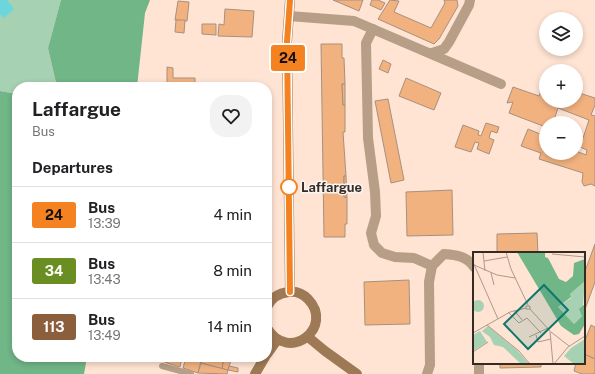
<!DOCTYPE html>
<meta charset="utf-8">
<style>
:root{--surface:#fff;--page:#f2f2f2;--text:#202124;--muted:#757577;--line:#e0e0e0}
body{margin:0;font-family:"Public Sans",sans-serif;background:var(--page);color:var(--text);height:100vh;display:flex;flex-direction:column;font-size:15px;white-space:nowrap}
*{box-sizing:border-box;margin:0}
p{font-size:13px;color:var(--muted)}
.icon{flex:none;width:22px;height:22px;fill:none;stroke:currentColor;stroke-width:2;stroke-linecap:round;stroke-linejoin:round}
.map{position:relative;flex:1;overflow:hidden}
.details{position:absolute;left:12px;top:82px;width:260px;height:280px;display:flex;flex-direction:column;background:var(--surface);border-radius:16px;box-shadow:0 2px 6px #0003}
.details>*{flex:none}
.badge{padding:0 8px;border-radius:3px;font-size:14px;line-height:26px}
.controls{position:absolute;left:539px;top:12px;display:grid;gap:8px}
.controls a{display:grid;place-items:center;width:44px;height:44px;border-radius:50%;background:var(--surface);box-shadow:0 2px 6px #0003;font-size:20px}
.map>.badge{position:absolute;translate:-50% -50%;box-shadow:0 0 0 2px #fff}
h2{padding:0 20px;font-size:15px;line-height:36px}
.round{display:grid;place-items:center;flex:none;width:42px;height:42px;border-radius:16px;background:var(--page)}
.headline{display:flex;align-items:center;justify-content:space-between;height:68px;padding:0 20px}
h1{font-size:19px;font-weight:700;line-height:30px}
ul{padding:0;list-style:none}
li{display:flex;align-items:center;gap:12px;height:56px;padding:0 20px;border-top:1px solid var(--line)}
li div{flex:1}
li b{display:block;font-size:15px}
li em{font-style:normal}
li .badge{min-width:44px;font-weight:700;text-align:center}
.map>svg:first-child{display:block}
</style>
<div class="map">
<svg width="595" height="374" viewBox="0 0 595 374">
<rect width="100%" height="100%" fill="#ffe3d3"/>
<path fill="#a7d1b3" d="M0 0H61L48 48 57 87H17V94L0 91Z"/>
<g fill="#70b687">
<path d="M61 0H150L145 13 137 87H57L48 48Z"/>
<path d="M0 91 17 94V357H87L84 374H0Z"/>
</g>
<path fill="#6bd6db" d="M0 0H7L14 9 4 18 0 14Z"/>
<g fill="#f2b280" stroke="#a7907f" fill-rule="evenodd">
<path d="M333 0H363L359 11Z"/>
<path d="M372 0H378L385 3 381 10 370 5Z"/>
<path d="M390 0 399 1 394 12 431 28 445 3 444 0H457L458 6 439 39 434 44 378 19Z"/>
<path d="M178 1 189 2 187 21 175 20Z"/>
<path d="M225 9 254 11 252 37 218 36 219 24 224 25Z"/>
<path d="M176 20H185L184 33 175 32Z"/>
<path d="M202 24H216V35L202 34Z"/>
<path d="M321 44H342V58H344L345 84H342L343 105H345V132H343L346 176H344V197H347V224H345V237H324Z"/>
<path d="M383 60 391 64 388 73 379 69Z"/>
<path d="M167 67 173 68V78H195V87H167Z"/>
<path d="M406 78 441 93 434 110 399 96Z"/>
<path d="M342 84H345V105H343Z"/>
<path d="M513 87 539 96 541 91 546 92V101H556L560 103V101H576V92L595 98V105L591 115 595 116V186L591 184 584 186 582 182 583 173 539 159 541 153 521 146 528 129 540 134 543 126 509 113 513 102 507 103ZM558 108 589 120 580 147 587 150 586 155 576 151V153H546V123H553Z"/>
<path d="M388 99 404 180 391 183 375 101Z"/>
<path d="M486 123 499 127 497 133 491 131 489 138 494 140 489 154 477 149 479 143 475 142 471 152 455 147 463 125 479 131 478 135 481 136Z"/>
<path d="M344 176H346L347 197H344Z"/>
<path d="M452 190 453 235 407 236 406 192Z"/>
<path d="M537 233 538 253H497V234Z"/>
<path d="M595 244V282L584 312V274Z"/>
<path d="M409 280 410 324 365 325 364 282Z"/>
<path d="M591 325 595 327V359L584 354V343Z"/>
<path d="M584 354 595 359V374H582L574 371 576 363H584Z"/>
<path d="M154 357H168L167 363Z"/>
<path d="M168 357H182L180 367 167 363Z"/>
<path d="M186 357H202L198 373 183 368Z"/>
<path d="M202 357 224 358 222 369 201 363Z"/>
<path d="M224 358 231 360 228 370 222 369Z"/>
<path d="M201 363 228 370 227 374 198 373Z"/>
<path d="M500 363H541V367L500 368Z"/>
<path d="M229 366 238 368V372L228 370Z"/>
</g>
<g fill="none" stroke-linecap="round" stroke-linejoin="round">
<path stroke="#b79e86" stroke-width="6" d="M162 366 191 374"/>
<g stroke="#b79e86" stroke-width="10">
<path d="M289 16 354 21 501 84"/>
<path d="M373 29 366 43 368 138 375 192 376 216 371 233 374 245 382 253 395 257 414 258 432 266"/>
<path d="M432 53 444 49 449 42 469 5 470 0"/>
<path d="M479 363V374"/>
<path d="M427 374 430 365 429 282 432 266 444 254C456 255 467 256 474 267"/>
</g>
<g stroke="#9e7956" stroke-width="10">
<path d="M290 292 287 42 290 0"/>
<path d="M267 307C271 298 279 293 289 292 296 291 303 294 308 299 335 327 289 364 267 328"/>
<path d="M308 337 325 351 357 374"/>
<path d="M267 354 277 340"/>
<path d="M255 374 265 357"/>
</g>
</g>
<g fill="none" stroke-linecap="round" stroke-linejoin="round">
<g stroke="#fff" stroke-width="9">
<path id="line" d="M290 292 287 42 290 0"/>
</g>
<use href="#line" stroke="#f58220" stroke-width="6"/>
</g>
<circle fill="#fff" stroke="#f58220" stroke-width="2" cx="289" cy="187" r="8"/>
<g text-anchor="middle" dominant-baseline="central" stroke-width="3" stroke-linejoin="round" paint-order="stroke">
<g font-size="13" font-weight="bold" fill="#352b25" stroke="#fbf5f2" text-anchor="start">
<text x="301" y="187">Laffargue</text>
</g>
</g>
<g transform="translate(473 252)">
<rect width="112" height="112" fill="#ffe3d3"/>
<path d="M112 29 109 64 101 72 85 55 98 46 97 42ZM-1 54a6 6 0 1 1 12 0a6 6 0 1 1-12 0ZM15 74 44 98 56 112H48L30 95 21 93 17 85 9 79ZM7 79 14 90 0 99V83ZM112 87V112H101L91 104 98 96Z" fill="#a7d1b3"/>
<path d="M44 0H72V5L75 6 86 27 93 30 100 24 101 11 112 7V29L97 42 98 45 85 55 101 72 109 64 106 57 112 52V72L106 82 101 83 88 74Z" fill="#70b687"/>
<path fill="none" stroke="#ae998d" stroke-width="1" d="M10 0 12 19M33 0 38 17 55 53M79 2 112 5M11 9 34 5M0 10 25 67M1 13 24 23 42 26M18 21 21 33M57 57V54H53V57H57L77 79 80 112M41 58 49 68M35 60 46 71 54 66 68 81M14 73 46 99 57 112M78 80 96 94M0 81 37 60 53 56M63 83 65 90 78 87M56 85 75 76M0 100 15 90M81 112 95 95 112 84"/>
<path fill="#0f766e" fill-opacity="0.15" stroke="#0f766e" stroke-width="2" d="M71 33 95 58 55 97 31 72Z"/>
<rect width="112" height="112" fill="none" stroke="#352b25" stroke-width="2"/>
</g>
</svg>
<div class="controls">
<a><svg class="icon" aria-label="layers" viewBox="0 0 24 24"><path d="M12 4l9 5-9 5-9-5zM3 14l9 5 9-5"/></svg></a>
<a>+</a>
<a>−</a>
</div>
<b class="badge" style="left:288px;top:58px;background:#f58220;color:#111">24</b>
<section class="details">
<div class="headline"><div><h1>Laffargue</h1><p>Bus</p></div><a class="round"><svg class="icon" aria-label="heart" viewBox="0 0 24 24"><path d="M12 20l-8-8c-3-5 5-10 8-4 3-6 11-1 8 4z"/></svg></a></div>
<h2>Departures</h2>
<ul>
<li><span class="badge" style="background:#f58220;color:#111">24</span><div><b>Bus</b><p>13:39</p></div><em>4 min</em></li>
<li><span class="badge" style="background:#6b8e23;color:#fff">34</span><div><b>Bus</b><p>13:43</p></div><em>8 min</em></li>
<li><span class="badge" style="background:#8b5e3c;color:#fff">113</span><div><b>Bus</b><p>13:49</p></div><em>14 min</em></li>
</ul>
</section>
</div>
